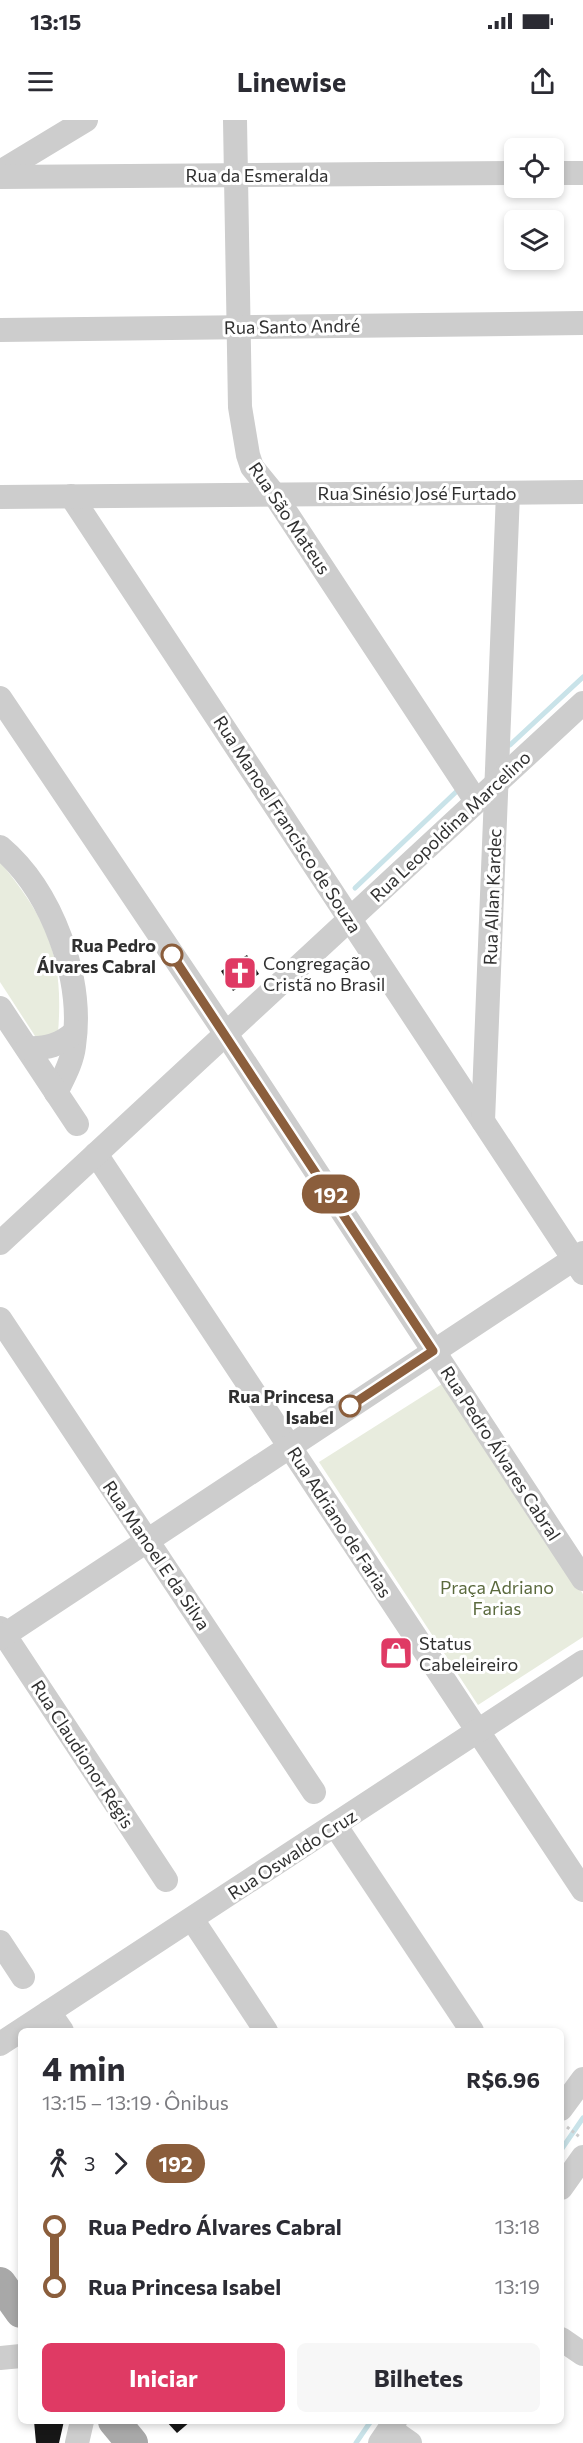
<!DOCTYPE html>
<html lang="pt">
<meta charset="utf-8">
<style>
:root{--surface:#fff;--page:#f7f7f7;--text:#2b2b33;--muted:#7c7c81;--accent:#df3a64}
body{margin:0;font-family:Commissioner,sans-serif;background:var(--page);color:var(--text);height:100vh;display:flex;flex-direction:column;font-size:22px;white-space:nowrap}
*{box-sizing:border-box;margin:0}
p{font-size:20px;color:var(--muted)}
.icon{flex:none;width:33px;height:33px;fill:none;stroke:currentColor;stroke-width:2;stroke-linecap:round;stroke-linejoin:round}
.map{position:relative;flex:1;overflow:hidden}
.drawer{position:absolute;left:18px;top:1908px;width:546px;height:396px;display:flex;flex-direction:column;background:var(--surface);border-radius:9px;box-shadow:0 3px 9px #0003}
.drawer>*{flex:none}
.badge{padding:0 12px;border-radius:20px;font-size:21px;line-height:39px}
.controls{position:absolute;left:504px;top:18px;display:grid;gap:12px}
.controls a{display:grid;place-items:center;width:60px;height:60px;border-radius:9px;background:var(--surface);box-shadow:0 3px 9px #0003;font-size:30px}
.map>.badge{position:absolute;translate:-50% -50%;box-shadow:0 0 0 3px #fff}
.legs{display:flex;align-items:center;gap:9px;height:66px;padding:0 24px;font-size:20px}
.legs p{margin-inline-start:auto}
.headline{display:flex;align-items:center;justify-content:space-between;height:102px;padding:0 24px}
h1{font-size:33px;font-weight:700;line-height:45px}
.primary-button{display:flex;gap:12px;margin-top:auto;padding:12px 24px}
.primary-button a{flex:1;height:69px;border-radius:9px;background:var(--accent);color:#fff;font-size:24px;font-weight:700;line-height:69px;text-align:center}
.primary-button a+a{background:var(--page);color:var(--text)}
ul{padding:0 24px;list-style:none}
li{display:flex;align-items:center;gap:21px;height:60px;font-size:22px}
li i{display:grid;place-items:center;width:9px;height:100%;margin:0 8px;background:currentColor}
li i::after{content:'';width:15px;height:15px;margin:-8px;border:4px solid;border-radius:50%;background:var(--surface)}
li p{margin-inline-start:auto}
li:first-child i{background:linear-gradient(#0000 50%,currentColor 0)}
li:last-child i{background:linear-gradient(currentColor 50%,#0000 0)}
.status{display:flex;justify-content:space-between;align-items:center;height:42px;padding:0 30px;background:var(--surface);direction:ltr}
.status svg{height:16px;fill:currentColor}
header{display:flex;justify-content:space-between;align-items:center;height:78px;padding:0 24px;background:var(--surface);font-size:27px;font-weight:700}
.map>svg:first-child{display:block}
</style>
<div class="status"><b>13:15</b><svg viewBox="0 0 49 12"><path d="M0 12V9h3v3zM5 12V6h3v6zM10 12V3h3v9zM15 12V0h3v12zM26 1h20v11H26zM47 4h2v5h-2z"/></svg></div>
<header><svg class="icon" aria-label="menu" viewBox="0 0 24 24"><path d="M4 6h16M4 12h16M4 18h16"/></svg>Linewise<svg class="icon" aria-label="share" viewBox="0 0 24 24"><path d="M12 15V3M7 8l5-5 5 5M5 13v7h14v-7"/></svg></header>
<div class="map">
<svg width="583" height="2323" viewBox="0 0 583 2323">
<rect width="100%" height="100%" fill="#fff"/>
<g fill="#e8ecde">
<path d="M0 742C48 800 64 837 58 913L37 919 0 862Z"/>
<path d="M442 1264 583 1474V1517L478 1585 319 1342Z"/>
</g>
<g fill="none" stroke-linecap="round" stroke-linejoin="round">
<g stroke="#c9e3e9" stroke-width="5">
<path d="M510 625 583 557"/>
<path d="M355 768 457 671"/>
<path d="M561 2030 583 1998"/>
<path d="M356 2323 371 2301"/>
</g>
</g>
<g fill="#171717">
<path d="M247 835 259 854 233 871 221 851Z"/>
<path d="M34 2301H64L59 2323H36Z"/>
<path d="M166 2301H191L177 2313Z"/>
</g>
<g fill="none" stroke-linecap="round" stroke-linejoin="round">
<path stroke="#cdcdcd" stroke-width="3" stroke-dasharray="3 3" stroke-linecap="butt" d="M567 2007 581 2018"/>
<g stroke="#cdcdcd" stroke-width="24">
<path d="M235 0 240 287 248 335 252 347 274 374 476 681"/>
<path d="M0 52 86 0"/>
<path d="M554 53H583"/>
<path d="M0 57 514 53"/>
<path d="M0 210 583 203"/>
<path d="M71 376 583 1153"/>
<path d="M0 377 583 372"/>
<path d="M0 578 226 914 583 1459"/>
<path d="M0 727C52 771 84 858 74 926 72 943 63 958 56 973"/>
<path d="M0 888 77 1004"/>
<path d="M27 928C47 929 60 925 75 912"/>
<path d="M483 1001 508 373"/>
<path d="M96 1034 583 1770"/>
<path d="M0 1123 583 583"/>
<path d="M0 1199 314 1672"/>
<path d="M0 1508 166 1760"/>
<path d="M0 1518 583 1133"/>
<path d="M335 1705 472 1911"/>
<path d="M192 1799 266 1911"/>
<path d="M0 1822 23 1857"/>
<path d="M49 1892 62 1911"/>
<path d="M0 1924 583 1542"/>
<path d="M561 1989 583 1959"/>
<path d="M561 2068 583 2037"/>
<path d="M561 2219 583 2234"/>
<path d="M0 2238 21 2236"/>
<path d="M390 2309 410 2323"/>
<path d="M77 2323 82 2301"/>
<path d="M380 2323 395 2301"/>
</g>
<g stroke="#a8a8a8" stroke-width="32">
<path d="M0 2163 21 2192"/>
<path d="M114 2301 132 2323"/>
</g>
</g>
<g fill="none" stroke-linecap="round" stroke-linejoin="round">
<g stroke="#fff" stroke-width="14">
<path id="line-1" d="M172 835 433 1231 350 1286"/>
</g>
<use href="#line-1" stroke="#8b5e3c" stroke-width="9"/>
</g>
<defs>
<g id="church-square" transform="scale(1.725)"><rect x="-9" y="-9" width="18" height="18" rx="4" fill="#df3a64" stroke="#fff"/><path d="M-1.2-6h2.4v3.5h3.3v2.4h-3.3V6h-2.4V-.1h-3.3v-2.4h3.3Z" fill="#fff"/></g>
<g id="shop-square" transform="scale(1.725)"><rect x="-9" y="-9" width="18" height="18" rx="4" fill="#df3a64" stroke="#fff"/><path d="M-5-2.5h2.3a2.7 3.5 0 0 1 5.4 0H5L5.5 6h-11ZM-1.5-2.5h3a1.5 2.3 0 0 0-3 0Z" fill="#fff"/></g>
</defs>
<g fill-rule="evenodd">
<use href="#church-square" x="240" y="853"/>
<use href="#shop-square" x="396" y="1533"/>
</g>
<g fill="#fff" stroke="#8b5e3c" stroke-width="3">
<circle cx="172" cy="835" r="10"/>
<circle cx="350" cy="1286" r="10"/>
</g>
<g text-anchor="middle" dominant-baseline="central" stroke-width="6" stroke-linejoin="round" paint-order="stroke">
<g font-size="18" fill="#303030" stroke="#fff">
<text x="257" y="55">Rua da Esmeralda</text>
<text transform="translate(292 206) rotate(-1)">Rua Santo André</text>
<text x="417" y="373">Rua Sinésio José Furtado</text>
<text transform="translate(290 398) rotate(56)">Rua São Mateus</text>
<text transform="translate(288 704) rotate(57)">Rua Manoel Francisco de Souza</text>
<text transform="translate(450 706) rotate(-43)">Rua Leopoldina Marcelino</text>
<text transform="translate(492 777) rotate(-88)">Rua Allan Kardec</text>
<text transform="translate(501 1333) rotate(57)">Rua Pedro Álvares Cabral</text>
<text transform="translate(340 1402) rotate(57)">Rua Adriano de Farias</text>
<text transform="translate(157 1435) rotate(56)">Rua Manoel E da Silva</text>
<text transform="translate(83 1634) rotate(57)">Rua Claudionor Régis</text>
<text transform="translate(292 1734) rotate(-33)">Rua Oswaldo Cruz</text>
</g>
<g font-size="18" font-weight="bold" fill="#303030" stroke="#fff" text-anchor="end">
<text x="156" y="825">Rua Pedro<tspan x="156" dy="21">Álvares Cabral</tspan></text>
<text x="334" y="1276">Rua Princesa<tspan x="334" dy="21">Isabel</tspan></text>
</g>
<g font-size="18" fill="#303030" stroke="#fff" text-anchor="start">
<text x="263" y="843">Congregação<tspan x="263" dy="21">Cristã no Brasil</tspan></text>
<text x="419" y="1523">Status<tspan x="419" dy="21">Cabeleireiro</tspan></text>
</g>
<g font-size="18" fill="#5b6a3e" stroke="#fff">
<text x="497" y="1467">Praça Adriano<tspan x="497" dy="21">Farias</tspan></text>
</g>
</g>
</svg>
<div class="controls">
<a><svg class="icon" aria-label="locate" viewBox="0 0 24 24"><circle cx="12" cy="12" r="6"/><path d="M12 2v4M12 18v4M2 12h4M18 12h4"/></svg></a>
<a><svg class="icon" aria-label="layers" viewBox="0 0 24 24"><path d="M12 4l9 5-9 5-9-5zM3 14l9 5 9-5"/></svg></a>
</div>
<b class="badge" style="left:331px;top:1074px;background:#8b5e3c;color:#fff">192</b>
<section class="drawer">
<div class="headline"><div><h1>4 min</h1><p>13:15 – 13:19 · Ônibus</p></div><b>R$6.96</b></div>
<div class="legs"><svg class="icon" aria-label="walk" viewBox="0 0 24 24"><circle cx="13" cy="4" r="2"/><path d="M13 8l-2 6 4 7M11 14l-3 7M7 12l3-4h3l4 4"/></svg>3<svg class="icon" aria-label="forward" viewBox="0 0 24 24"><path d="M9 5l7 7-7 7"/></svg><b class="badge" style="background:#8b5e3c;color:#fff">192</b></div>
<ul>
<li><i style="color:#8b5e3c"></i><b>Rua Pedro Álvares Cabral</b><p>13:18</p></li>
<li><i style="color:#8b5e3c"></i><b>Rua Princesa Isabel</b><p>13:19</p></li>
</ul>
<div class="primary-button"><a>Iniciar</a><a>Bilhetes</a></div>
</section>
</div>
